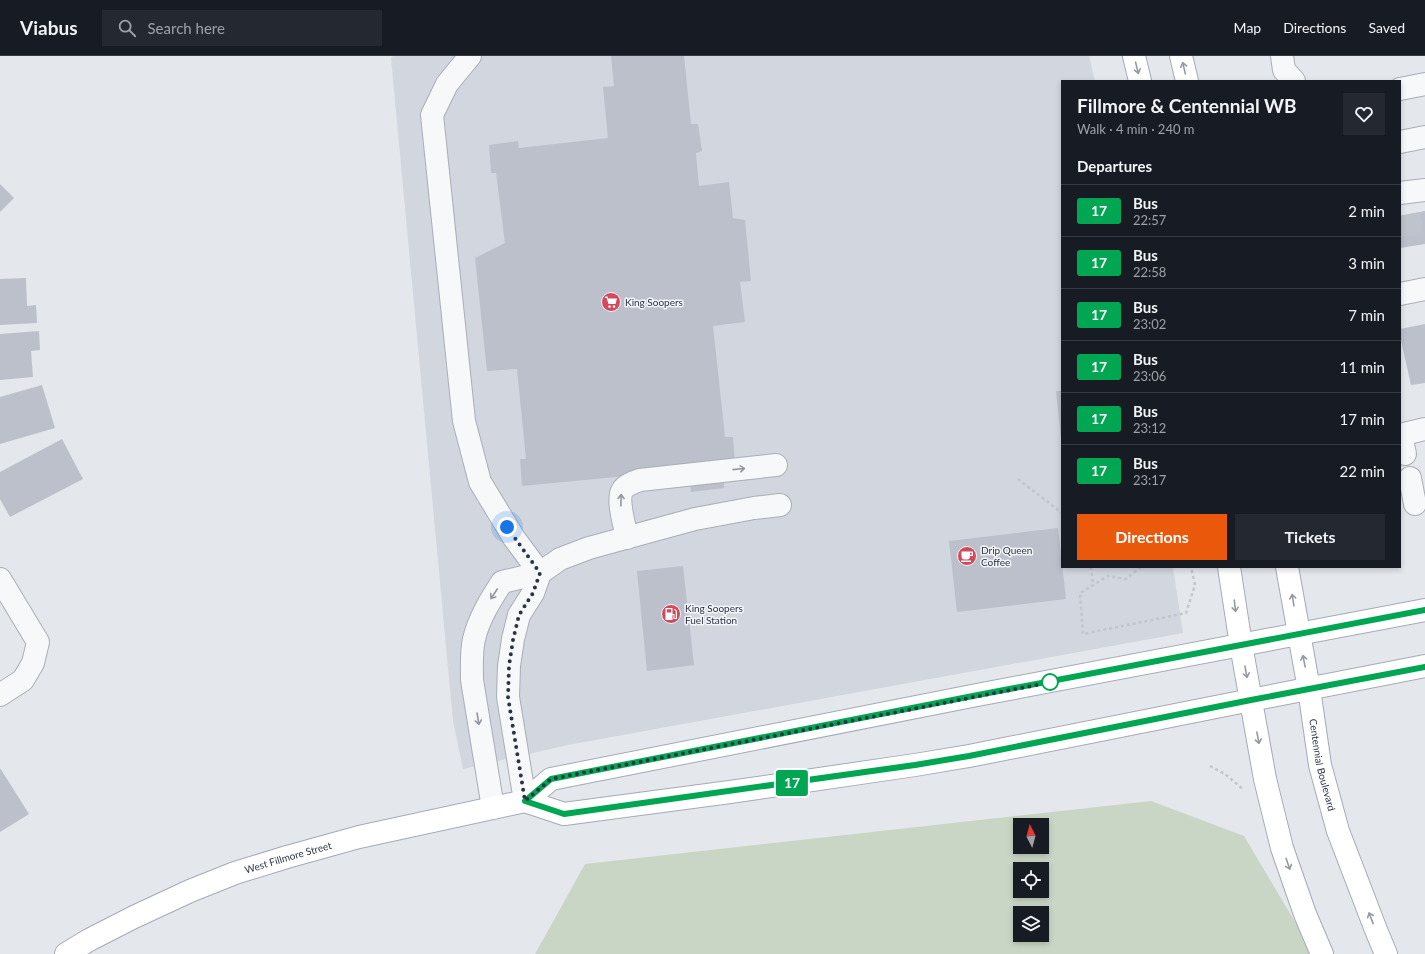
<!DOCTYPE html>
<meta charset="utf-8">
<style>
:root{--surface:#171b24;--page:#242831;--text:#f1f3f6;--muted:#9ea1a6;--line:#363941;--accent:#ea580c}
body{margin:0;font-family:Lato,sans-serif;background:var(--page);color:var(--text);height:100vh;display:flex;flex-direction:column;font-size:15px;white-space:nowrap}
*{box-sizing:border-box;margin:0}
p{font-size:13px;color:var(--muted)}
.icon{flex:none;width:22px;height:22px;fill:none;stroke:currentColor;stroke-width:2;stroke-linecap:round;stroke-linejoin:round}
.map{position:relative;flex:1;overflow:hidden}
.panel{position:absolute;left:1061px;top:24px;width:340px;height:488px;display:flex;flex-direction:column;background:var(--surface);border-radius:0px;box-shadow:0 2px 6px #0003}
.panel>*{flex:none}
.badge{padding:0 8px;border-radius:3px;font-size:14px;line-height:26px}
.needle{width:26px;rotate:354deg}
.tools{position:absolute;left:1013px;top:762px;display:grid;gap:8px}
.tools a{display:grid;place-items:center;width:36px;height:36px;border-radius:0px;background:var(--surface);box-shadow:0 2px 6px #0003;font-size:20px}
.you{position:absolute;width:20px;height:20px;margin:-10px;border:3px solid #fff;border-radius:50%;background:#1a73e8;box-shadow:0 0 0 6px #1a73e833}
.map>.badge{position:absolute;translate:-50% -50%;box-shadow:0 0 0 2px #fff}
h2{padding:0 16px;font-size:15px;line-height:36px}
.round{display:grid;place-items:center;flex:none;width:42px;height:42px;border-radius:0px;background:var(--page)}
.headline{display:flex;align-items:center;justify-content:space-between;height:68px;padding:0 16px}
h1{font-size:19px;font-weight:700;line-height:30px}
.primary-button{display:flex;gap:8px;margin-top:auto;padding:8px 16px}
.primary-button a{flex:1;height:46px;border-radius:0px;background:var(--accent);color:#fff;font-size:16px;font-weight:700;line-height:46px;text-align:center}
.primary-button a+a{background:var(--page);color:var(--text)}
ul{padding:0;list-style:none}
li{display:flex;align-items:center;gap:12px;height:52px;padding:0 16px;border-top:1px solid var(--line)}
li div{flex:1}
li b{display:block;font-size:15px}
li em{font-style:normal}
li .badge{min-width:44px;font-weight:700;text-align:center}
header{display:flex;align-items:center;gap:24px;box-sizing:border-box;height:56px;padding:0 20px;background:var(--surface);border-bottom:1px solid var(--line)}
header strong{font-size:19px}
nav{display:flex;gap:22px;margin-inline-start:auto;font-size:14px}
.search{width:280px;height:36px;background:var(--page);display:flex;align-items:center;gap:10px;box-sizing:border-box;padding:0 14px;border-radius:0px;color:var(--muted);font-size:15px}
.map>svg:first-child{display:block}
</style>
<header>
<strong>Viabus</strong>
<div class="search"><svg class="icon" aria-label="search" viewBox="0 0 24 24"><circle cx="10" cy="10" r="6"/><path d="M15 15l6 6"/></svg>Search here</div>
<nav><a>Map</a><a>Directions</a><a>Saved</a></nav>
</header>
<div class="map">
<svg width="1425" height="898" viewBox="0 0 1425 898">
<rect width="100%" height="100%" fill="#e4e7ec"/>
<path fill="#d2d6de" d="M393 0H1089L1095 25H1062V511H1173L1183 577 568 689 463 713 453 665 391 2Z"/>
<path fill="#c9d6c5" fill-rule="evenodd" d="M1151 745 1244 780 1314 898H535L585 808ZM1020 769H1042V791H1020ZM1020 813H1042V835H1020ZM1020 857H1042V879H1020Z"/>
<g fill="#bbc0ca">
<path d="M611 0H684L691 68H698L702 95 696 97 699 130 729 126 733 162 745 164 751 225 740 226 745 266 713 270 725 381H733L735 409 723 411 724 432 691 436 689 414 522 430 520 403H526L517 313 487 315 475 202 505 187 496 117H491L489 89 518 85 519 92 608 82 603 31 614 30Z"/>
<path d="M0 128 14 142 0 156Z"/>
<path d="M1425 155V188L1400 192V160Z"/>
<path d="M26 222 27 250 36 249 37 267 0 269V223Z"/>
<path d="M1425 268V327L1411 329 1400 280V273Z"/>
<path d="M39 275 40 294 31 295 33 321 0 324V278Z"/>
<path d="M42 329 55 372 0 388V341Z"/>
<path d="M1056 335H1062V382H1061Z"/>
<path d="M62 383 83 423 10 461 0 443V416Z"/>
<path d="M1058 472 1066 543 957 556 949 485Z"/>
<path d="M683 510 694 609 647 615 637 515Z"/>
<path d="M0 712 29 758 0 776Z"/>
</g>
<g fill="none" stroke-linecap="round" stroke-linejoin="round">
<path stroke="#bfc3cb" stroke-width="22" stroke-dasharray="22 11" stroke-linecap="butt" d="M1400 171 1425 166"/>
<g stroke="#a9aeb7" stroke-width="24">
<g id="minor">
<path d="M470 0 447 28 432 59 464 365 480 426 514 482 540 517"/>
<path d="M1282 0 1284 14 1294 25"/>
<path d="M1400 33 1425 28"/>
<path d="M1400 86 1425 81"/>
<path d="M1400 137 1425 134"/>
<path d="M1400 238 1425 233"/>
<path d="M1400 379 1425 373"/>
<path d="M1401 379 1405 398"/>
<path d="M1410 422 1415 448"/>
<path d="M627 482C625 471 617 445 622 435 625 429 634 426 640 424L776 409"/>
<path d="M0 523 38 586 33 607 23 624 0 639"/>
<path d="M525 745 508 641 509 610 513 583 519 559 533 537 540 517"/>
<path d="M493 752 472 624C472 610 471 596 474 583 479 562 491 543 502 526L540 517 560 503 589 492 695 463 754 452 780 449"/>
</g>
</g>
<g stroke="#a3abb8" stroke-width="24">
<g id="major">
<path d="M1134 0 1140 25"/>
<path d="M1181 0 1187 25"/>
<path d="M1229 511 1241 589 1265 723 1282 792 1305 858 1322 898"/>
<path id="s1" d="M1287 511 1309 633 1320 709 1338 775 1376 874 1386 898"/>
<path d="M525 745 564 758 730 736 915 709 969 700 1251 644 1425 610"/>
<path id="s2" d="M66 898 89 884 134 861 190 835 235 817 287 801 359 781 525 745 551 723 977 639 1425 554"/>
</g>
</g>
<g stroke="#c2c5cb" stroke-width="2.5" stroke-dasharray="3 3" stroke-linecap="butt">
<path d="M1018 423 1062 457"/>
<path d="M1091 511 1093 528"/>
<path d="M1141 511 1126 523 1108 520 1080 537 1083 578 1186 557 1195 529 1191 511"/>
<path d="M1210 710 1225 718 1244 734"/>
</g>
<use href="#minor" stroke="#f7f8fa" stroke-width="22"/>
<use href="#major" stroke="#fff" stroke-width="22"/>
</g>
<defs><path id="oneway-shaft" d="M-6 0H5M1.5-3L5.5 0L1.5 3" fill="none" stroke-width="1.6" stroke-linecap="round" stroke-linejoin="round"/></defs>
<g stroke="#959aa2">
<use href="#oneway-shaft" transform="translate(1137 12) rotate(76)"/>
<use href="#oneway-shaft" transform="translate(1184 12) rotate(-103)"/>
<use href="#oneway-shaft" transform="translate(1293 544) rotate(-99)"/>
<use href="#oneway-shaft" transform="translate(1235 550) rotate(83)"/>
<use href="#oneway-shaft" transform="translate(1304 605) rotate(-101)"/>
<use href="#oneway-shaft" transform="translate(1246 616) rotate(80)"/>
<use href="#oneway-shaft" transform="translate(1258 682) rotate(79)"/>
<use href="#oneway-shaft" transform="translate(1288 808) rotate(71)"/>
<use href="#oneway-shaft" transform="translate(1371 862) rotate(-111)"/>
</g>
<g stroke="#9196a0">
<use href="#oneway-shaft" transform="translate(739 413) rotate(-6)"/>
<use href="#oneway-shaft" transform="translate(621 444) rotate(-89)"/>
<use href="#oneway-shaft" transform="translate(494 538) rotate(123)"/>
<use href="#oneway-shaft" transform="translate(478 663) rotate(81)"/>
</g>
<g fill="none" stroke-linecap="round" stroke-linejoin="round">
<g stroke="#fff" stroke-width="9">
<path id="line" d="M1425 554 978 639 551 723 525 745 564 758 915 709 969 700 1251 644 1425 611"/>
</g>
<use href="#line" stroke="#00a651" stroke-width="6"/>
<path stroke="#2b3445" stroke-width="4" stroke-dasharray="0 7.2" d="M507 471 540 517 533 537 519 559 513 584 509 610 508 641 525 745 551 723 1052 626H1050"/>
</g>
<defs>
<g id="supermarket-disc" transform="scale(1)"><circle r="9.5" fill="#d1495b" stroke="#f4f6f9"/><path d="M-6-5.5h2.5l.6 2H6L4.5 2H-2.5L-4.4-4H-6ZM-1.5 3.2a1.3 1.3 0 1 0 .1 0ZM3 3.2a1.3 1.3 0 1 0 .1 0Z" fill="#fff"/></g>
<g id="cafe-disc" transform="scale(1)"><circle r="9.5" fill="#d1495b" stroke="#f4f6f9"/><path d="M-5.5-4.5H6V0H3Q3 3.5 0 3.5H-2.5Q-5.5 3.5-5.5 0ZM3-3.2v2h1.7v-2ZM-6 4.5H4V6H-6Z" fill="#fff"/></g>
<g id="fuel-disc" transform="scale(1)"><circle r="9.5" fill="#d1495b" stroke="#f4f6f9"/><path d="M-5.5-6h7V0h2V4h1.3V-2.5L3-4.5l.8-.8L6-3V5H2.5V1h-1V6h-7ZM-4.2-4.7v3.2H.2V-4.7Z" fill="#fff"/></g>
</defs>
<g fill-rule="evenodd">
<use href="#supermarket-disc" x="611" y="246"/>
<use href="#cafe-disc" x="967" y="500"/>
<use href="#fuel-disc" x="671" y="558"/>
</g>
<circle fill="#fff" stroke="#00a651" stroke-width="2" cx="1050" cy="626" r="8"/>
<g text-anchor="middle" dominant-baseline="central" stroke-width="3" stroke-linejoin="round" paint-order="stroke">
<g font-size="10" fill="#2b3445" stroke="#f4f6f9" text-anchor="start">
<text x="625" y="246">King Soopers</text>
<text x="981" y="494">Drip Queen<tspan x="981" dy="12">Coffee</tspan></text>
<text x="685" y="552">King Soopers<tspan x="685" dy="12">Fuel Station</tspan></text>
</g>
<g font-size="10" fill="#2b3445" stroke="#f4f6f9">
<text stroke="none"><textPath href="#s1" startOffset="201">Centennial Boulevard</textPath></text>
<text stroke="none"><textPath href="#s2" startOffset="243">West Fillmore Street</textPath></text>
</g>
</g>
</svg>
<div class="tools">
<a><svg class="needle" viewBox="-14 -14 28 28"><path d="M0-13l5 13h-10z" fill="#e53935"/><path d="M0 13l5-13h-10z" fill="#9ea1a6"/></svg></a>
<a><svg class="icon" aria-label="locate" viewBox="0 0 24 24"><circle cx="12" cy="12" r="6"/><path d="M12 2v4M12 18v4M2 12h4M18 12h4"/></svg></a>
<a><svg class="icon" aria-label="layers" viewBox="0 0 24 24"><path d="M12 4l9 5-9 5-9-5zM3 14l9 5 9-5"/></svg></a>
</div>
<div class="you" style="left:507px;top:471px"></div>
<b class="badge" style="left:792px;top:727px;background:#00a651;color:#fff">17</b>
<section class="panel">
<div class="headline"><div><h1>Fillmore &amp; Centennial WB</h1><p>Walk · 4 min · 240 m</p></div><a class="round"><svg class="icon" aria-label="heart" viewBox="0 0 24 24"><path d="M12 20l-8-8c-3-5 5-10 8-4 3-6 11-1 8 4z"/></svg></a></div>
<h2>Departures</h2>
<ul>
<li><span class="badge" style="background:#00a651;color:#fff">17</span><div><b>Bus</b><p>22:57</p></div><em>2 min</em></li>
<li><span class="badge" style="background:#00a651;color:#fff">17</span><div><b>Bus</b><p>22:58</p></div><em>3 min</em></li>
<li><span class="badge" style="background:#00a651;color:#fff">17</span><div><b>Bus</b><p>23:02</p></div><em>7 min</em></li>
<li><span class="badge" style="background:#00a651;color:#fff">17</span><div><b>Bus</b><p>23:06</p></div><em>11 min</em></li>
<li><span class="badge" style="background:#00a651;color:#fff">17</span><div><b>Bus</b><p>23:12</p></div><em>17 min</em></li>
<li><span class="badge" style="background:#00a651;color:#fff">17</span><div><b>Bus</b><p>23:17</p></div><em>22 min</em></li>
</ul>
<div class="primary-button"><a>Directions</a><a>Tickets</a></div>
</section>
</div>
